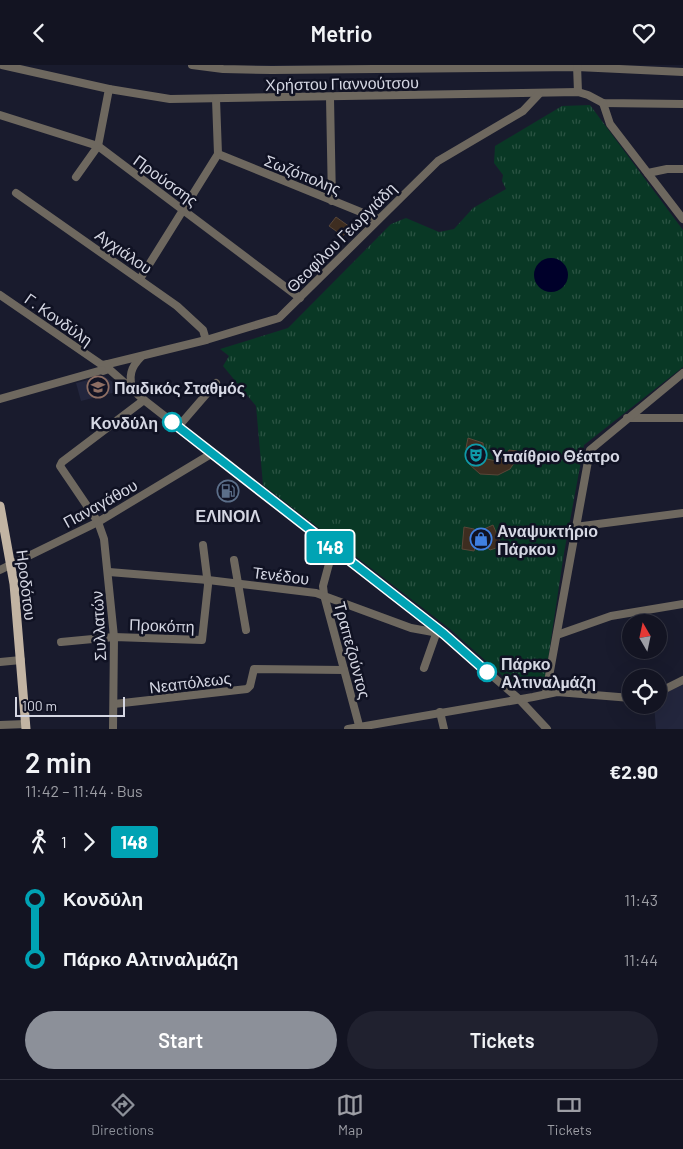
<!DOCTYPE html>
<meta charset="utf-8">
<style>
:root{--surface:#131422;--page:#20212f;--text:#f1f3f6;--muted:#9d9ea5;--line:#323340;--accent:#8c9099}
body{margin:0;font-family:Barlow,sans-serif;background:var(--page);color:var(--text);height:100vh;display:flex;flex-direction:column;font-size:19px;white-space:nowrap}
*{box-sizing:border-box;margin:0}
p{font-size:16px;color:var(--muted)}
.icon{flex:none;width:28px;height:28px;fill:none;stroke:currentColor;stroke-width:2;stroke-linecap:round;stroke-linejoin:round}
.map{position:relative;height:664px;overflow:hidden}
.details{display:flex;flex-direction:column;background:var(--surface);flex:1}
.details>*{flex:none}
.badge{padding:0 10px;border-radius:4px;font-size:18px;line-height:32px}
.needle{width:32px;rotate:351deg}
.tools{position:absolute;left:622px;top:549px;display:grid;gap:10px}
.tools a{display:grid;place-items:center;width:45px;height:45px;border-radius:50%;background:var(--surface);box-shadow:0 5px 20px #0002,0 0 0 1px var(--line);font-size:25px}
.scale{position:absolute;left:15px;bottom:12px;width:110px;box-sizing:border-box;padding-left:5px;border:2px solid #d5d7e3;border-top:0;font-size:14px;line-height:18px;white-space:nowrap;color:#d5d7e3;-webkit-text-stroke:4px #101223;paint-order:stroke}
.map>.badge{position:absolute;translate:-50% -50%;box-shadow:0 0 0 2px #fff}
.legs{display:flex;align-items:center;gap:8px;height:55px;padding:0 25px;font-size:16px}
.legs p{margin-inline-start:auto}
.summary{display:flex;align-items:center;justify-content:space-between;height:85px;padding:0 25px}
h1{font-size:28px;font-weight:600;line-height:38px}
.button{display:flex;gap:10px;margin-top:auto;padding:10px 25px}
.button a{flex:1;height:58px;border-radius:30px;background:var(--accent);color:#fff;font-size:20px;font-weight:600;line-height:58px;text-align:center}
.button a+a{background:var(--page);color:var(--text)}
ul{padding:0 25px;list-style:none}
li{display:flex;align-items:center;gap:18px;height:60px;font-size:19px}
li i{display:grid;place-items:center;width:8px;height:100%;margin:0 6px;background:currentColor}
li i::after{content:'';width:12px;height:12px;margin:-6px;border:4px solid;border-radius:50%;background:var(--surface)}
li p{margin-inline-start:auto}
li:first-child i{background:linear-gradient(#0000 50%,currentColor 0)}
li:last-child i{background:linear-gradient(currentColor 50%,#0000 0)}
header{display:flex;justify-content:space-between;align-items:center;height:65px;padding:0 25px;background:var(--surface);font-size:22px;font-weight:600}
.tab-bar{display:flex;justify-content:space-around;align-items:center;height:70px;border-top:1px solid var(--line);background:var(--surface);font-size:14px;color:var(--muted)}
.tab-bar a{display:grid;justify-items:center;gap:2px}
.tab-bar .current{color:var(--accent)}
.map>svg:first-child{display:block}
</style>
<header><svg class="icon" aria-label="back" viewBox="0 0 24 24"><path d="M15 5l-7 7 7 7"/></svg>Metrio<svg class="icon" aria-label="heart" viewBox="0 0 24 24"><path d="M12 20l-8-8c-3-5 5-10 8-4 3-6 11-1 8 4z"/></svg></header>
<div class="map">
<svg width="683" height="664" viewBox="0 0 683 664">
<defs>
<pattern id="grass-tufts" width="24" height="20" patternUnits="userSpaceOnUse" patternTransform="scale(1.25)"><rect width="24" height="20" fill="#093825"/><path d="M3 7l-1-3M5 7V3M7 7l1-3M15 17l-1-3M17 17v-4M19 17l1-3" fill="none" stroke="#2c5444"/></pattern>
</defs>
<rect width="100%" height="100%" fill="#191b2d"/>
<g fill="#23263d">
<path d="M104 311 124 325 81 336 76 318Z"/>
<path d="M683 620V664H656L654 640H659V630Z"/>
</g>
<path fill="url(#grass-tufts)" d="M590 40 683 165V302L584 380 564 488 544 621H514L450 564 263 420 256 341 223 301 229 291 220 284 288 263 391 159 406 153 439 167 454 164 473 143 506 124 502 116 503 110 494 98 495 81 562 41Z"/>
<circle fill="#00002a" cx="551" cy="210" r="17"/>
<g fill="#3e2d20" stroke="#584638">
<path d="M336 152 350 162 343 171 329 161Z"/>
<path d="M468 373 483 378 484 388 487 394 496 396 505 392 509 385 517 386 516 395 510 404 498 410 480 409 469 399 466 383Z"/>
<path d="M493 460 502 481 490 485 487 482 475 483 474 486 462 484 464 462 474 464 475 468Z"/>
</g>
<g fill="none" stroke-linecap="round" stroke-linejoin="round">
<g stroke="#6e685f" stroke-width="8">
<path d="M2 0 109 24 170 34 578 27 588 30 603 38 683 39"/>
<path d="M192 0 223 4 272 5 577 2 683 7"/>
<path d="M577 0 578 27"/>
<path d="M330 33 332 136"/>
<path d="M603 38 610 59 683 154"/>
<path d="M0 50 98 81 300 233"/>
<path d="M218 89 378 154"/>
<path d="M648 108 667 104H683"/>
<path d="M76 112 98 81 109 24"/>
<path d="M16 128 177 241 203 265 206 275"/>
<path d="M140 214 218 89 216 34"/>
<path d="M0 230 102 300"/>
<path d="M108 299 206 275 279 253 438 96 523 46 539 29"/>
<path d="M109 304 103 306 102 300 108 299 109 304 144 335 444 569 519 634 547 664"/>
<path d="M133 326C128 311 131 302 141 292"/>
<path d="M0 334 102 305"/>
<path d="M627 353H683"/>
<path d="M178 362 216 318"/>
<path d="M575 462 683 448"/>
<path d="M333 484 323 521 324 530 360 664"/>
<path d="M234 495 246 565"/>
<path d="M0 505 98 457 211 389"/>
<path d="M109 507 208 515 316 528 411 563 444 569"/>
<path d="M557 570 611 551 683 539"/>
<path d="M61 577 114 572 202 575 208 520 203 480"/>
<path d="M0 597 21 595"/>
<path d="M424 603 436 569"/>
<path d="M659 627 683 615"/>
<path d="M546 628 590 385 683 308"/>
<path d="M114 639 247 624 250 621 254 604 344 605"/>
<path d="M440 647 444 664"/>
<path d="M0 660 26 659"/>
<path d="M113 664 114 572 104 474 98 457 60 401 62 397 144 335"/>
<path d="M348 664 533 632 557 627 631 633"/>
</g>
<path stroke="#c2b4a3" stroke-width="9" d="M0 441 14 519 26 664"/>
</g>
<g fill="none" stroke-linecap="round" stroke-linejoin="round">
<g stroke="#fff" stroke-width="11">
<path id="line-1" d="M172 357 444 569 487 607"/>
</g>
<use href="#line-1" stroke="#00a3b4" stroke-width="8"/>
</g>
<defs>
<g id="school-ring" transform="scale(1.125)"><circle r="9.5" fill="#101223" stroke="#8d6e63" stroke-width="1.5"/><path d="M0-5L7-2L0 1L-7-2ZM-4 1L0 2.5L4 1V4Q0 6-4 4Z" fill="#8d6e63"/></g>
<g id="theatre-ring" transform="scale(1.125)"><circle r="9.5" fill="#101223" stroke="#0f9aa8" stroke-width="1.5"/><path d="M-5-5.5Q0-4 5-5.5V0Q5 5 0 6Q-5 5-5 0ZM-3.3-2.5H-1v1.5H-3.3ZM1-2.5H3.3v1.5H1ZM-2.8 1Q0 5.5 2.8 1Z" fill="#0f9aa8"/></g>
<g id="fuel-ring" transform="scale(1.125)"><circle r="9.5" fill="#101223" stroke="#5c6f8a" stroke-width="1.5"/><path d="M-5.5-6h7V0h2V4h1.3V-2.5L3-4.5l.8-.8L6-3V5H2.5V1h-1V6h-7ZM-4.2-4.7v3.2H.2V-4.7Z" fill="#5c6f8a"/></g>
<g id="shop-ring" transform="scale(1.125)"><circle r="9.5" fill="#101223" stroke="#3f7fe0" stroke-width="1.5"/><path d="M-5-2.5h2.3a2.7 3.5 0 0 1 5.4 0H5L5.5 6h-11ZM-1.5-2.5h3a1.5 2.3 0 0 0-3 0Z" fill="#3f7fe0"/></g>
</defs>
<g fill-rule="evenodd">
<use href="#school-ring" x="98" y="322"/>
<use href="#theatre-ring" x="476" y="390"/>
<use href="#fuel-ring" x="228" y="426"/>
<use href="#shop-ring" x="481" y="474"/>
</g>
<g fill="#fff" stroke="#00a3b4" stroke-width="2.5">
<circle cx="172" cy="357" r="9"/>
<circle cx="487" cy="607" r="9"/>
</g>
<g text-anchor="middle" dominant-baseline="central" stroke-width="5" stroke-linejoin="round" paint-order="stroke">
<g font-size="16" fill="#d5d7e3" stroke="#101223">
<text transform="translate(342 18) rotate(-1)">Χρήστου Γιαννούτσου</text>
<text transform="translate(303 109) rotate(22)">Σωζόπολης</text>
<text transform="translate(166 115) rotate(36)">Προύσσης</text>
<text transform="translate(341 172) rotate(-45)">Θεοφίλου Γεωργιάδη</text>
<text transform="translate(124 186) rotate(35)">Αγχιάλου</text>
<text transform="translate(59 254) rotate(35)">Γ. Κονδύλη</text>
<text transform="translate(100 438) rotate(-29)">Παναγάθου</text>
<text transform="translate(281 510) rotate(7)">Τενέδου</text>
<text transform="translate(27 520) rotate(83)">Ηροδότου</text>
<text transform="translate(162 560) rotate(2)">Προκόπη</text>
<text transform="translate(98 561) rotate(-93)">Συλλατών</text>
<text transform="translate(353 585) rotate(75)">Τραπεζούντος</text>
<text transform="translate(190 617) rotate(-7)">Νεαπόλεως</text>
</g>
<g font-size="16" font-weight="bold" fill="#d5d7e3" stroke="#101223" text-anchor="start">
<text x="114" y="322">Παιδικός Σταθμός</text>
<text x="492" y="390">Υπαίθριο Θέατρο</text>
<text x="228" y="450" text-anchor="middle">ΕΛΙΝΟΙΛ</text>
<text x="497" y="465">Αναψυκτήριο<tspan x="497" dy="18">Πάρκου</tspan></text>
</g>
<g font-size="16" font-weight="bold" fill="#d5d7e3" stroke="#101223" text-anchor="end">
<text x="158" y="357">Κονδύλη</text>
<text x="501" y="598" text-anchor="start">Πάρκο<tspan x="501" dy="18">Αλτιναλμάζη</tspan></text>
</g>
</g>
</svg>
<div class="tools">
<a><svg class="needle" viewBox="-14 -14 28 28"><path d="M0-13l5 13h-10z" fill="#e53935"/><path d="M0 13l5-13h-10z" fill="#9d9ea5"/></svg></a>
<a><svg class="icon" aria-label="locate" viewBox="0 0 24 24"><circle cx="12" cy="12" r="6"/><path d="M12 2v4M12 18v4M2 12h4M18 12h4"/></svg></a>
</div>
<div class="scale">100 m</div>
<b class="badge" style="left:330px;top:482px;background:#00a3b4;color:#fff">148</b>
</div>
<section class="details">
<div class="summary"><div><h1>2 min</h1><p>11:42 – 11:44 · Bus</p></div><b>€2.90</b></div>
<div class="legs"><svg class="icon" aria-label="walk" viewBox="0 0 24 24"><circle cx="13" cy="4" r="2"/><path d="M13 8l-2 6 4 7M11 14l-3 7M7 12l3-4h3l4 4"/></svg>1<svg class="icon" aria-label="forward" viewBox="0 0 24 24"><path d="M9 5l7 7-7 7"/></svg><b class="badge" style="background:#00a3b4;color:#fff">148</b></div>
<ul>
<li><i style="color:#00a3b4"></i><b>Κονδύλη</b><p>11:43</p></li>
<li><i style="color:#00a3b4"></i><b>Πάρκο Αλτιναλμάζη</b><p>11:44</p></li>
</ul>
<div class="button"><a>Start</a><a>Tickets</a></div>
</section>
<nav class="tab-bar">
<a class="current"><svg class="icon" aria-label="directions" viewBox="0 0 24 24"><path d="M12 3l9 9-9 9-9-9zM9 14v-3h6M13 9l2 2-2 2"/></svg>Directions</a>
<a><svg class="icon" aria-label="map" viewBox="0 0 24 24"><path d="M3 6l6-2 6 2 6-2v14l-6 2-6-2-6 2zM9 4v14M15 6v14"/></svg>Map</a>
<a><svg class="icon" aria-label="tickets" viewBox="0 0 24 24"><path d="M3 7h18v10H3zM15 7v10"/></svg>Tickets</a>
</nav>
